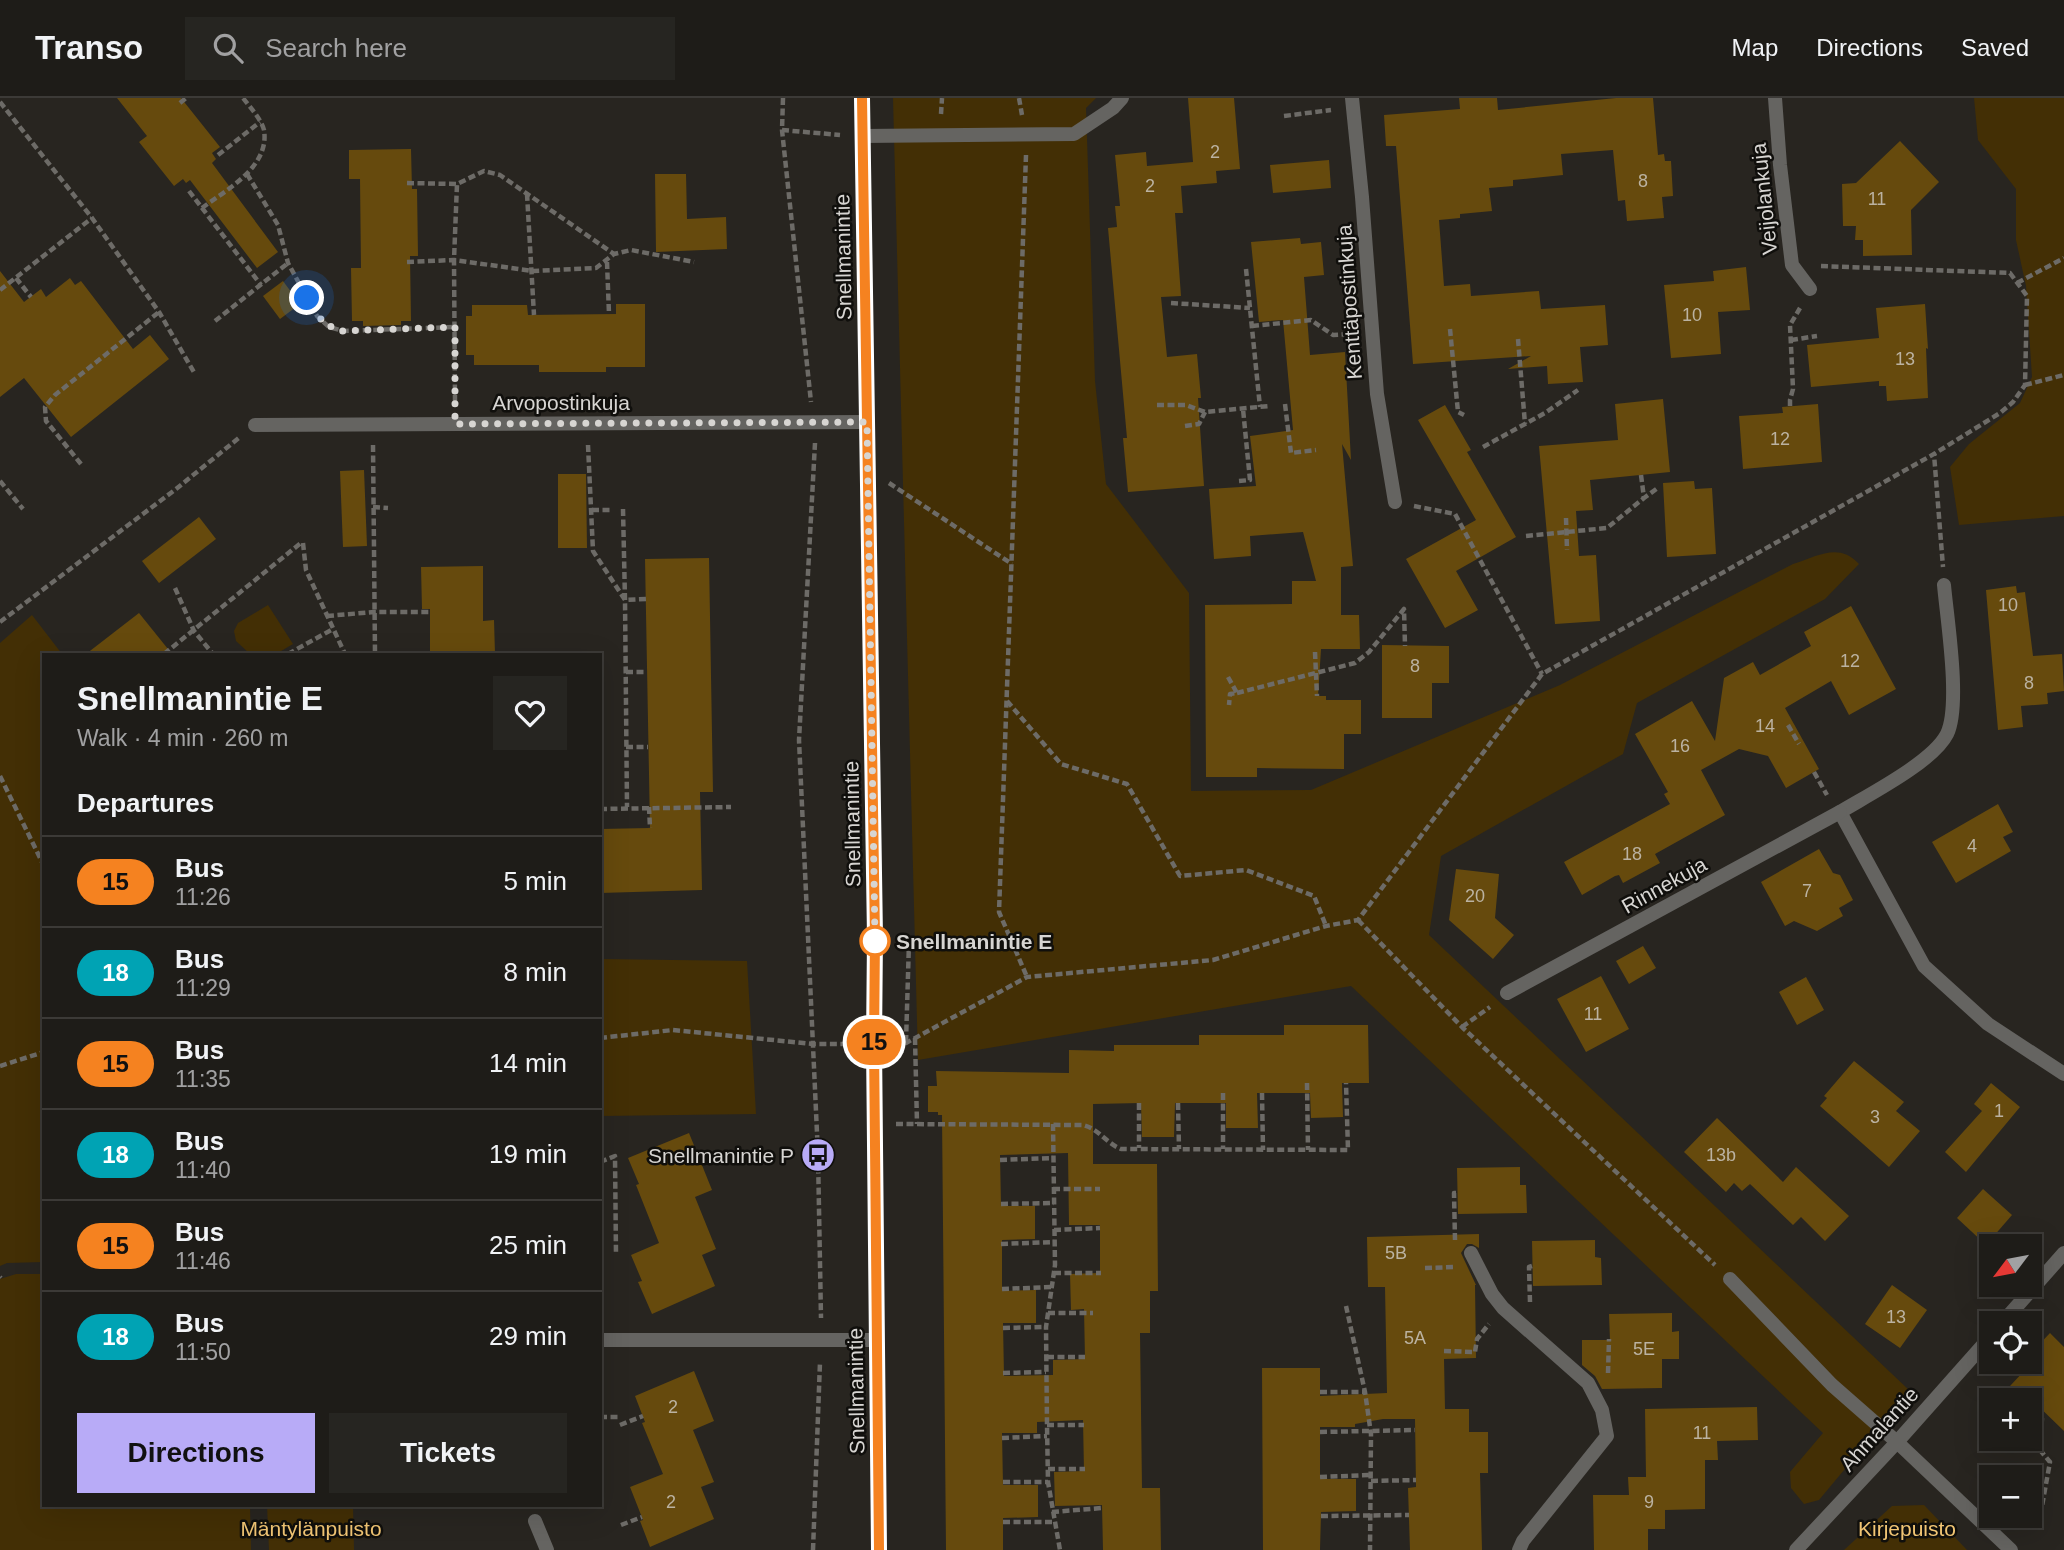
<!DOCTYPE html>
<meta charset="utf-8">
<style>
:root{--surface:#1e1c18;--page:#262521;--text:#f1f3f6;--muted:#a1a1a2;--line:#3c3a37;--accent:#b8abf7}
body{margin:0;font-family:Helvetica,sans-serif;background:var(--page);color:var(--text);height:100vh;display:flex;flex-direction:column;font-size:26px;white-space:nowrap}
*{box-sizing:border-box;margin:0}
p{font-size:23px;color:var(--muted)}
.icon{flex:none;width:38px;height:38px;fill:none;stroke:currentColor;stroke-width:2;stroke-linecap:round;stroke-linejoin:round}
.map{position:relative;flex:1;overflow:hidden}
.sheet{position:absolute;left:42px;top:555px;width:560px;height:854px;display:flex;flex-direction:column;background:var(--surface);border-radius:0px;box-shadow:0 7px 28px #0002,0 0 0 2px var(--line)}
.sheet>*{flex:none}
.badge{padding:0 14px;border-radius:23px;font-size:24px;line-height:46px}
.needle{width:46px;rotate:238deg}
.controls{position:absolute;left:1979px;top:1136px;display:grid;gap:14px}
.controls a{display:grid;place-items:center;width:63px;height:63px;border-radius:0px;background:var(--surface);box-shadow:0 7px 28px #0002,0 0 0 2px var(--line);font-size:35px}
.you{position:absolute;width:35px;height:35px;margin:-18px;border:5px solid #fff;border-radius:50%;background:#1a73e8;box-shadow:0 0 0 10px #1a73e833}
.map>.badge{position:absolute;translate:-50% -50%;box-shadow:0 0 0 4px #fff}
h2{padding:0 35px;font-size:26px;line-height:63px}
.round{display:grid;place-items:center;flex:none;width:74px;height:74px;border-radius:0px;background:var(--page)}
.head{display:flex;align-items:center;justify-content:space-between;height:119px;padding:0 35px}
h1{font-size:33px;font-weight:700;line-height:52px}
.action{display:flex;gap:14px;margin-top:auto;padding:14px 35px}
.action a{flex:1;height:80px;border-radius:0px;background:var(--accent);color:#111;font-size:28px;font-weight:700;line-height:80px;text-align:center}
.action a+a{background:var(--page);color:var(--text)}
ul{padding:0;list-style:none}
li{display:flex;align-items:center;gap:21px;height:91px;padding:0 35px;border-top:2px solid var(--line)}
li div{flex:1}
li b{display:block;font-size:26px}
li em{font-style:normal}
li .badge{min-width:77px;font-weight:700;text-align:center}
header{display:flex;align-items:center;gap:42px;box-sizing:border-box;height:98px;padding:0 35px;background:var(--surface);border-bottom:2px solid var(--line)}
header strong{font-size:33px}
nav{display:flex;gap:38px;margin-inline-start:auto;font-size:24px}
.search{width:490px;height:63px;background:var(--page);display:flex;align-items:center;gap:18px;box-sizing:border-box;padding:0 24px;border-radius:0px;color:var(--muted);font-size:26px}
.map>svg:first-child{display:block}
</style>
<header>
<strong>Transo</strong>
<div class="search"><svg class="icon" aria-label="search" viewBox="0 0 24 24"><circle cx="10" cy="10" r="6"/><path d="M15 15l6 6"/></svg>Search here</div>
<nav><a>Map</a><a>Directions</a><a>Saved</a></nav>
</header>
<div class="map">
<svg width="2064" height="1452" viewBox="0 0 2064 1452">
<rect width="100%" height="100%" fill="#282520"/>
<g fill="#432f05">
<path d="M893 0H1096L1086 10 1095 283 1106 386 1189 495 1191 693 1311 692 1560 587 1793 466C1818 458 1839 444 1859 466L1825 501 1637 605 1623 656 1441 758 1429 837 1910 1293 1819 1402 1804 1406 1791 1390 1790 1374 1823 1335 1351 888 918 962Z"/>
<path d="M1974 0H2064V418L1959 427 1950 369 1969 346 2020 305 2032 279 2026 188 2016 142V91L1978 42Z"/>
<path d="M268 507 293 546 276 556H250L236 543 234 533 238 525Z"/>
<path d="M32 517 62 556H44V1164L7 1165 0 1168V545Z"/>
<path d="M600 861 747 863 756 1016 600 1018Z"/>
<path d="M16 1176H44V1407H250L251 1452H0V1181Z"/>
<path d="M267 1407H353L354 1452H269Z"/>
<path d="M1924 1407 1967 1452H1844L1892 1408Z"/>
</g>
<g fill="#664a0d" fill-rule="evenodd">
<path d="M117 0H181L220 49 212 55 216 61 212 65 278 154 257 170 190 82 186 85 183 81 174 88 139 44 147 38Z"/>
<path d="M1188 0H1234L1240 71 1216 73 1217 85 1181 88 1183 115H1175L1181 198 1161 199 1167 259 1197 256 1201 300H1198L1204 388 1128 394 1123 340H1127L1108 130 1117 129 1115 108H1120L1115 57 1146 54 1147 68 1193 64Z"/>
<path d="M1459 0H1497L1498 12 1616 0H1653L1658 57 1664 56 1665 63H1671L1673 98 1662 99 1664 120 1627 123 1625 102 1618 103 1613 52 1561 56 1563 77 1513 82V88L1489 90 1492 113 1460 116V120L1439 122 1444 188 1470 186 1471 198 1539 193 1541 211 1605 207 1608 247 1580 249 1583 284 1548 286 1547 268 1508 271 1531 258 1413 266 1396 48H1386L1384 17 1460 11Z"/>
<path d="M1900 43 1939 84 1911 112 1912 157 1863 158V142H1855L1856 128H1843L1842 86 1856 85Z"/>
<path d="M411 51 412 91H417L418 158H410L411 223H401V227L363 228V223H352L351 170H361L360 81H349V52Z"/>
<path d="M1329 62 1331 90 1273 95 1270 67Z"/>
<path d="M655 76H686L687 121 726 119 727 151 656 154Z"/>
<path d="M1300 140 1301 146 1321 144 1324 177 1304 179 1310 257 1345 254 1351 362 1342 346 1353 468 1341 469V517H1359L1360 551H1321L1318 598H1326V602H1361V636H1344V671L1257 670V679H1206L1205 507 1292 506V483H1316L1303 434 1250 438 1251 458 1214 461 1209 391 1256 388 1250 338 1293 332 1283 222 1259 224 1251 144Z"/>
<path d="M1746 169 1750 212 1718 214 1721 256 1671 260 1664 187 1714 183 1713 173Z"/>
<path d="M0 173 24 204 41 191 46 199 70 180 75 187 81 183 133 251 150 237 169 261 71 339 24 280 0 299Z"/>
<path d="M283 183 300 206 280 221 263 198Z"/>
<path d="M616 206H645V269H606V274H539V267H474V257H466V218H472V207H527L528 217 616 216Z"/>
<path d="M1925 206 1928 251 1926 250 1928 300 1887 303 1886 288H1879V283L1811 289 1807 247 1879 240 1876 210Z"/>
<path d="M1663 301 1670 374 1590 382 1593 412 1576 413 1579 458 1596 457 1600 523 1555 526 1539 348 1618 342 1615 306Z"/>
<path d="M1818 306 1822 364 1743 371 1739 318 1783 315 1782 309Z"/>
<path d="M1445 307 1471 352 1467 354 1516 439 1456 473 1478 512 1445 530 1406 461 1476 422 1418 322Z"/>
<path d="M364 372 367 448 343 449 340 373Z"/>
<path d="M558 376H586L587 450H558Z"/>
<path d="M1694 383 1695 391 1712 390 1716 456 1667 459 1663 385Z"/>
<path d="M199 419 216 441 159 485 142 463Z"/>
<path d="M709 460 713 694H700L702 792 600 795V731L650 730 645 461Z"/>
<path d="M483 468V523L494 522 495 556H430V511H422L421 469Z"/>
<path d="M2016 488 2017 495 2025 494 2033 558 2062 556 2064 593 2047 595 2048 606 2021 608 2023 629 1998 632 1986 492Z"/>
<path d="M1851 508 1896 591 1849 617 1831 583 1785 610 1819 671 1786 690 1768 658 1739 651 1701 672 1725 717 1655 756 1660 765 1623 785 1619 777 1615 778 1582 797 1564 764 1670 706 1664 696 1668 694 1635 636 1692 603 1715 643 1724 580 1753 564 1760 577 1811 548 1804 534Z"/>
<path d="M139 515 172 556H86Z"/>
<path d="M1382 547 1449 548V585H1432V620H1382Z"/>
<path d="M1998 706 2013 734 2003 739 2011 753 1956 785 1932 744Z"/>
<path d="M1819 751 1833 775 1840 777 1853 802 1839 810 1843 818 1817 833 1794 823 1785 828 1761 784Z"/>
<path d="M1456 771 1499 776 1495 820 1514 837 1493 861 1449 822Z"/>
<path d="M1643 848 1656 870 1629 886 1616 863Z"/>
<path d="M1601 878 1629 931 1586 954 1557 901Z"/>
<path d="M1806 879 1824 912 1797 927 1779 894Z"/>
<path d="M1284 927H1368L1369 985H1342L1343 1019 1311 1020 1310 995H1257L1258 1030H1226V1005H1175L1174 1039H1142L1141 1005 1093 1006V1066H1157L1158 1193H1150V1235H1140L1142 1390H1160L1161 1452H1103L1102 1407 1055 1408 1054 1374 1084 1373 1083 1322 1037 1324V1335H1002L1003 1387H1038V1419L1003 1420V1452H946L942 1017H938V1014H928V988H937L936 973 1069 975V952L1114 953V947H1199V937H1284ZM1068 1055 1069 1127H1100V1175L1070 1176 1071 1212 1084 1211 1085 1261 1053 1262V1277L1004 1278 1003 1225H1036V1192L1002 1193V1142L1035 1141V1108H1001L1000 1057Z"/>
<path d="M1854 963 1904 1004 1896 1013 1920 1033 1889 1069 1820 1008 1827 1000 1824 998Z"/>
<path d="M1991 985 2020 1009 1966 1074 1945 1054 1982 1013 1974 1006Z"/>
<path d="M1717 1020 1783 1084 1796 1069 1849 1118 1825 1143 1801 1119 1793 1127 1750 1086 1742 1093 1734 1085 1726 1094 1684 1054Z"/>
<path d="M689 1035 712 1092 695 1099 716 1151 702 1157 715 1188 652 1216 638 1184 642 1183 631 1157 659 1145 636 1087 639 1086 628 1060Z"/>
<path d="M1520 1069V1087H1526L1527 1115 1458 1116 1457 1070Z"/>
<path d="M1983 1091 2012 1117 1986 1147 1957 1120Z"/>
<path d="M1479 1136V1150L1472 1146H1467L1461 1155 1476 1187H1475L1476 1260 1444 1261 1445 1311H1469V1334H1488V1375H1480L1482 1452H1410L1408 1390 1416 1389 1415 1321H1383L1355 1326V1329H1320V1381H1356V1413L1321 1414 1320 1452H1263L1262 1270H1320V1298L1387 1295 1385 1189H1368L1367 1139Z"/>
<path d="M1595 1142V1159L1601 1160 1602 1187 1533 1188 1532 1143Z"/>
<path d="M1892 1187 1927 1212 1900 1250 1865 1226Z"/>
<path d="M1672 1215V1234L1679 1233V1261H1662V1290L1602 1291 1595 1278 1582 1267V1242H1610L1609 1216Z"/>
<path d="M2050 1235 2064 1249V1333L2032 1302H1997L2037 1259 2032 1254Z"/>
<path d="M694 1273 714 1323 693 1332 714 1384 701 1389 714 1421 650 1449 640 1423 643 1422 630 1389 663 1376 642 1325 645 1324 635 1298Z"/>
<path d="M1757 1309 1758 1342 1717 1343 1718 1362H1705V1411L1665 1412V1431H1648V1452H1594L1593 1397H1629L1628 1379H1646L1645 1311Z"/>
</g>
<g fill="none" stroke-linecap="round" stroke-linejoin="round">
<g stroke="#6d6b67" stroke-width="4.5" stroke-dasharray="7 3.5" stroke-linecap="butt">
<path d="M783 0 782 32 811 304"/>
<path d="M1019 0 1022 17"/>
<path d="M0 4 92 120 159 214 195 276"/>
<path d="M180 5 186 0"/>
<path d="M941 16 942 0"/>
<path d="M1284 18 1331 12"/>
<path d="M782 32 840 37"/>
<path d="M218 57 260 24"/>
<path d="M1026 57 999 814 1027 879"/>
<path d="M247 76 278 127 288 165 317 218 329 229 343 233 455 229"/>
<path d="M407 85 457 86"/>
<path d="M189 93 261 187"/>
<path d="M527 96 534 217"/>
<path d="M202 110C226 92 270 69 264 32 261 21 250 9 243 0"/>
<path d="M407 164 454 162 533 173 596 170 614 156 631 152 694 164"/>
<path d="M607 164 609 216"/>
<path d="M1821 168 2010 175 2027 198 2025 287 2013 304 2000 315 1934 356"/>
<path d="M1246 171 1260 309"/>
<path d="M16 180 31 199"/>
<path d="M2017 185 2064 160"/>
<path d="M0 192 92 120"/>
<path d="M1171 205 1250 210"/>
<path d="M215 223 288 165"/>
<path d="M1252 228 1311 222 1333 237 1351 236"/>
<path d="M1450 231 1458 314 1464 317"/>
<path d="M1518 241 1525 326"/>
<path d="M1791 242 1817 238"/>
<path d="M2025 287 2064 277"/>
<path d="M455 304 454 162 457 86 484 73 500 77 614 156"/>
<path d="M1285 306 1291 355 1316 352"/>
<path d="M1157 307H1186L1205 314 1269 308"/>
<path d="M1790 308V302L1793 291 1790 227 1800 210"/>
<path d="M1185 328 1199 326 1205 314"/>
<path d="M815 345 799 642 818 1057 821 1220"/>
<path d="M373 347 375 556"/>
<path d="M588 347 593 453 625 502 627 709"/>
<path d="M1483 349 1545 315 1578 292"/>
<path d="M81 366 46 323 45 309 55 297 159 214"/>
<path d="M1641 377 1644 400 1659 389"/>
<path d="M0 383 23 411"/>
<path d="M1239 383 1250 382 1243 311"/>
<path d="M889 385 1012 466"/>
<path d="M1414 408 1455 416 1542 576"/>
<path d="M373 409 388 410"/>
<path d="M623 411 625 502 646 501"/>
<path d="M592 412H612"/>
<path d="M1566 420 1567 452"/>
<path d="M1526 438 1607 430 1644 400"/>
<path d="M303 445 306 472 345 556"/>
<path d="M175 490 194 533 213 556"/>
<path d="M327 518 374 514H430"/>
<path d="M0 524 176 391 240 339"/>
<path d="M1315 554 1317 598"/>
<path d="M164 556 302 444"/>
<path d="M288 556 333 531"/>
<path d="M626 574H647"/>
<path d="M1228 579 1237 595 1230 596 1229 607"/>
<path d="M1237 595 1355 565 1369 554 1404 511 1405 548"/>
<path d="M1007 603 1061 666 1127 686 1180 778 1246 772 1314 798 1326 828"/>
<path d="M1788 627 1799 646"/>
<path d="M626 649H648"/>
<path d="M1814 674 1827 697"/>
<path d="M0 678 44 768"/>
<path d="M649 709 650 730"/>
<path d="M600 711 731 709"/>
<path d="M1358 822 1462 929 1715 1167"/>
<path d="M1462 929 1490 909"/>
<path d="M600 940 673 932 813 946H854"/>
<path d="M915 940 917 1026"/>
<path d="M906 944 909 844"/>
<path d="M894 946 906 945 1027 879 1213 862 1326 828 1358 822 1542 576 1934 356 1943 469"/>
<path d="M0 968 44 954"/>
<path d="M1307 985 1308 1052"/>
<path d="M1223 995V1051"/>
<path d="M1262 995 1263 1052"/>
<path d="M1139 1005V1050"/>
<path d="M1178 1005 1179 1051"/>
<path d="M896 1026 1083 1027C1099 1031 1106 1045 1121 1051L1348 1052 1346 985"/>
<path d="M1053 1026 1055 1167 1046 1229 1047 1327 1048 1384 1060 1452"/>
<path d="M1000 1062 1053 1060"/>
<path d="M600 1064 615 1058 616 1157"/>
<path d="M1053 1091H1100"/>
<path d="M1001 1106 1054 1105"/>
<path d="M1054 1132 1100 1130"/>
<path d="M1455 1142 1454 1095H1457"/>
<path d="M1001 1146 1054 1144"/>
<path d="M1425 1170 1456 1169"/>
<path d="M1054 1175H1101"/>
<path d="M0 1179 1 1180"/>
<path d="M1002 1191 1052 1189"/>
<path d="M1530 1204 1529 1169 1532 1168"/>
<path d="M1346 1208 1365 1294 1371 1336 1370 1452"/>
<path d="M1048 1215H1093"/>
<path d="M1003 1230 1046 1229"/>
<path d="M1444 1253 1475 1254 1477 1241 1489 1226"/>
<path d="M1047 1259H1085"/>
<path d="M1003 1275 1046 1274"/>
<path d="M1608 1275 1609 1241"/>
<path d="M1320 1294H1365"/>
<path d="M600 1319H620"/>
<path d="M2042 1320 2040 1352 2050 1364 2042 1408"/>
<path d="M620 1327 643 1318"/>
<path d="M1047 1327H1084"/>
<path d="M1320 1334 1415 1332"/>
<path d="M1002 1340 1047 1338"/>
<path d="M1048 1371H1085"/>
<path d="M1320 1379 1371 1377"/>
<path d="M1371 1383 1416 1382"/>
<path d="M1003 1384H1048"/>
<path d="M1052 1414 1102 1410"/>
<path d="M1321 1418 1409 1417"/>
<path d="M1003 1424H1055"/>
<path d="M621 1427 642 1419"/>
<path d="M813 1452 820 1264"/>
</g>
<g stroke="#656461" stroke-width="14">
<path d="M1471 1155 1492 1196 1503 1210 1588 1285 1602 1312 1607 1338 1523 1443 1519 1452"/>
<path d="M1730 1181 1832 1287 1897 1344"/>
<path d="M600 1242H876"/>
<path d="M535 1423 547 1452"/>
</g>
<g stroke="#656461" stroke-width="14">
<path d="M1352 0 1362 99 1377 296 1395 404"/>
<path d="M1775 0 1780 67 1792 167 1810 191"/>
<path d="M863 38 1074 36 1113 10 1122 0"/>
<path d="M255 327 867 324"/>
<path d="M1944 487C1947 521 1961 607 1947 636 1933 664 1868 697 1840 714L1924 868 1988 926 2064 976"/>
<path d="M1507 895 1840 714"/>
<path d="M2002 1225 2064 1155"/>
<path d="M1897 1344 2011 1452"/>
<path d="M1796 1452 1897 1344 1992 1237"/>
</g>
<path stroke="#898783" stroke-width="14" d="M862 0 875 839 874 946 879 1452"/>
</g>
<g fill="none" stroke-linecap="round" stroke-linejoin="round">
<g stroke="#fff" stroke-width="16">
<path id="line" d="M862 0 875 839 874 946 879 1452"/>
</g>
<use href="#line" stroke="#f58220" stroke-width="10"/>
<path stroke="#d7d5d2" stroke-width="7" stroke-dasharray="0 12.6" d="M307 200C316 217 323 228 343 233L455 229V326L867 324 875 843"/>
</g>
<defs>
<g id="bus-disc" transform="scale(1.75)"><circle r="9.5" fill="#b8abf7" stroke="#100f0c"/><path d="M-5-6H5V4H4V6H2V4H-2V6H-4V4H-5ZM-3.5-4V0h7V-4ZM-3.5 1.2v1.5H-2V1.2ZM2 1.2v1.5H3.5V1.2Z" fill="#111"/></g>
</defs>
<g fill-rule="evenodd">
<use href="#bus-disc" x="818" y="1057"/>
</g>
<circle fill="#fff" stroke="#f58220" stroke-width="3.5" cx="875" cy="843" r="14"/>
<g text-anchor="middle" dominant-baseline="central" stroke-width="5" stroke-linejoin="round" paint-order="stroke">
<g font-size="18" fill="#bbb2a1">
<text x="1215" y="54">2</text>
<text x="1643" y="83">8</text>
<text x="1150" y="88">2</text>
<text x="1877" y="101">11</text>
<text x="1692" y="217">10</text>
<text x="1905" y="261">13</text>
<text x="1780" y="341">12</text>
<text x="2008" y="507">10</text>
<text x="1850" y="563">12</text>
<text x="1415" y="568">8</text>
<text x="2029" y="585">8</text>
<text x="1765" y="628">14</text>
<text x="1680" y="648">16</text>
<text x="1972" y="748">4</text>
<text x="1632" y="756">18</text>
<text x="1807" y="793">7</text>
<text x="1475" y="798">20</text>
<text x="1593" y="916">11</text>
<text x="1999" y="1013">1</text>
<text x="1875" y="1019">3</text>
<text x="1721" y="1057">13b</text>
<text x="1396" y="1155">5B</text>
<text x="1896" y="1219">13</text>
<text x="1415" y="1240">5A</text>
<text x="1644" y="1251">5E</text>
<text x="673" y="1309">2</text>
<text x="1702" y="1335">11</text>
<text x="671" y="1404">2</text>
<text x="1649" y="1404">9</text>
</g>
<g font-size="21" fill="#d7d5d2" stroke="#100f0c">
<text transform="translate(1764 101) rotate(-96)">Veijolankuja</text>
<text transform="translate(843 159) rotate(-91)">Snellmanintie</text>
<text transform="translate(1349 204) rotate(-94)">Kenttäpostinkuja</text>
<text x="561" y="304">Arvopostinkuja</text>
<text transform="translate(852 726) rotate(-91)">Snellmanintie</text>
<text transform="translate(1664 787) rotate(-29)">Rinnekuja</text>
<text transform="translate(856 1293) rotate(-91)">Snellmanintie</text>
<text transform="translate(1879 1331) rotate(-48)">Ahmalantie</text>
</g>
<g font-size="21" font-weight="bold" fill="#d7d5d2" stroke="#100f0c" text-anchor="start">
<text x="896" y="843">Snellmanintie E</text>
</g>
<g font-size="21" fill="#d7d5d2" stroke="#100f0c" text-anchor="end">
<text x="794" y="1057">Snellmanintie P</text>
</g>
<g font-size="21" fill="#f1c574" stroke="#100f0c">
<text x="311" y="1430">Mäntylänpuisto</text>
<text x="1907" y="1430">Kirjepuisto</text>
</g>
</g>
</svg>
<div class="controls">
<a><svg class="needle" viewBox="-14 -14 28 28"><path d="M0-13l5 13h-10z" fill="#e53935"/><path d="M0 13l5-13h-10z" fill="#a1a1a2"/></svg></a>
<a><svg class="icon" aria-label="locate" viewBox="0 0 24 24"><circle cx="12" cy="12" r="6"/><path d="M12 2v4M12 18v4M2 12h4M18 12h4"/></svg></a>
<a>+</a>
<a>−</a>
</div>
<div class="you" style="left:307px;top:200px"></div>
<b class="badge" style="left:874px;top:944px;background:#f58220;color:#111">15</b>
<section class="sheet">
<div class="head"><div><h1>Snellmanintie E</h1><p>Walk · 4 min · 260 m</p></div><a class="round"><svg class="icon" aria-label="heart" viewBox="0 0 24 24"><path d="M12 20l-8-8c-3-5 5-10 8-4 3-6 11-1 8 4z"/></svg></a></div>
<h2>Departures</h2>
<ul>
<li><span class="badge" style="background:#f58220;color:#111">15</span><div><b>Bus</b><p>11:26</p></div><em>5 min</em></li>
<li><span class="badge" style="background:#00a3b4;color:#fff">18</span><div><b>Bus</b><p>11:29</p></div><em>8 min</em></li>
<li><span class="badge" style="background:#f58220;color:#111">15</span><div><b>Bus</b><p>11:35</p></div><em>14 min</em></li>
<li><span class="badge" style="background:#00a3b4;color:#fff">18</span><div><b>Bus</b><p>11:40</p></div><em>19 min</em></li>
<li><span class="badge" style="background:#f58220;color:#111">15</span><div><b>Bus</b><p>11:46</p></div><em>25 min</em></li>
<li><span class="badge" style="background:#00a3b4;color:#fff">18</span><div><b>Bus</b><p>11:50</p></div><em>29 min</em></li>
</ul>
<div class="action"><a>Directions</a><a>Tickets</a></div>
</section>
</div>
